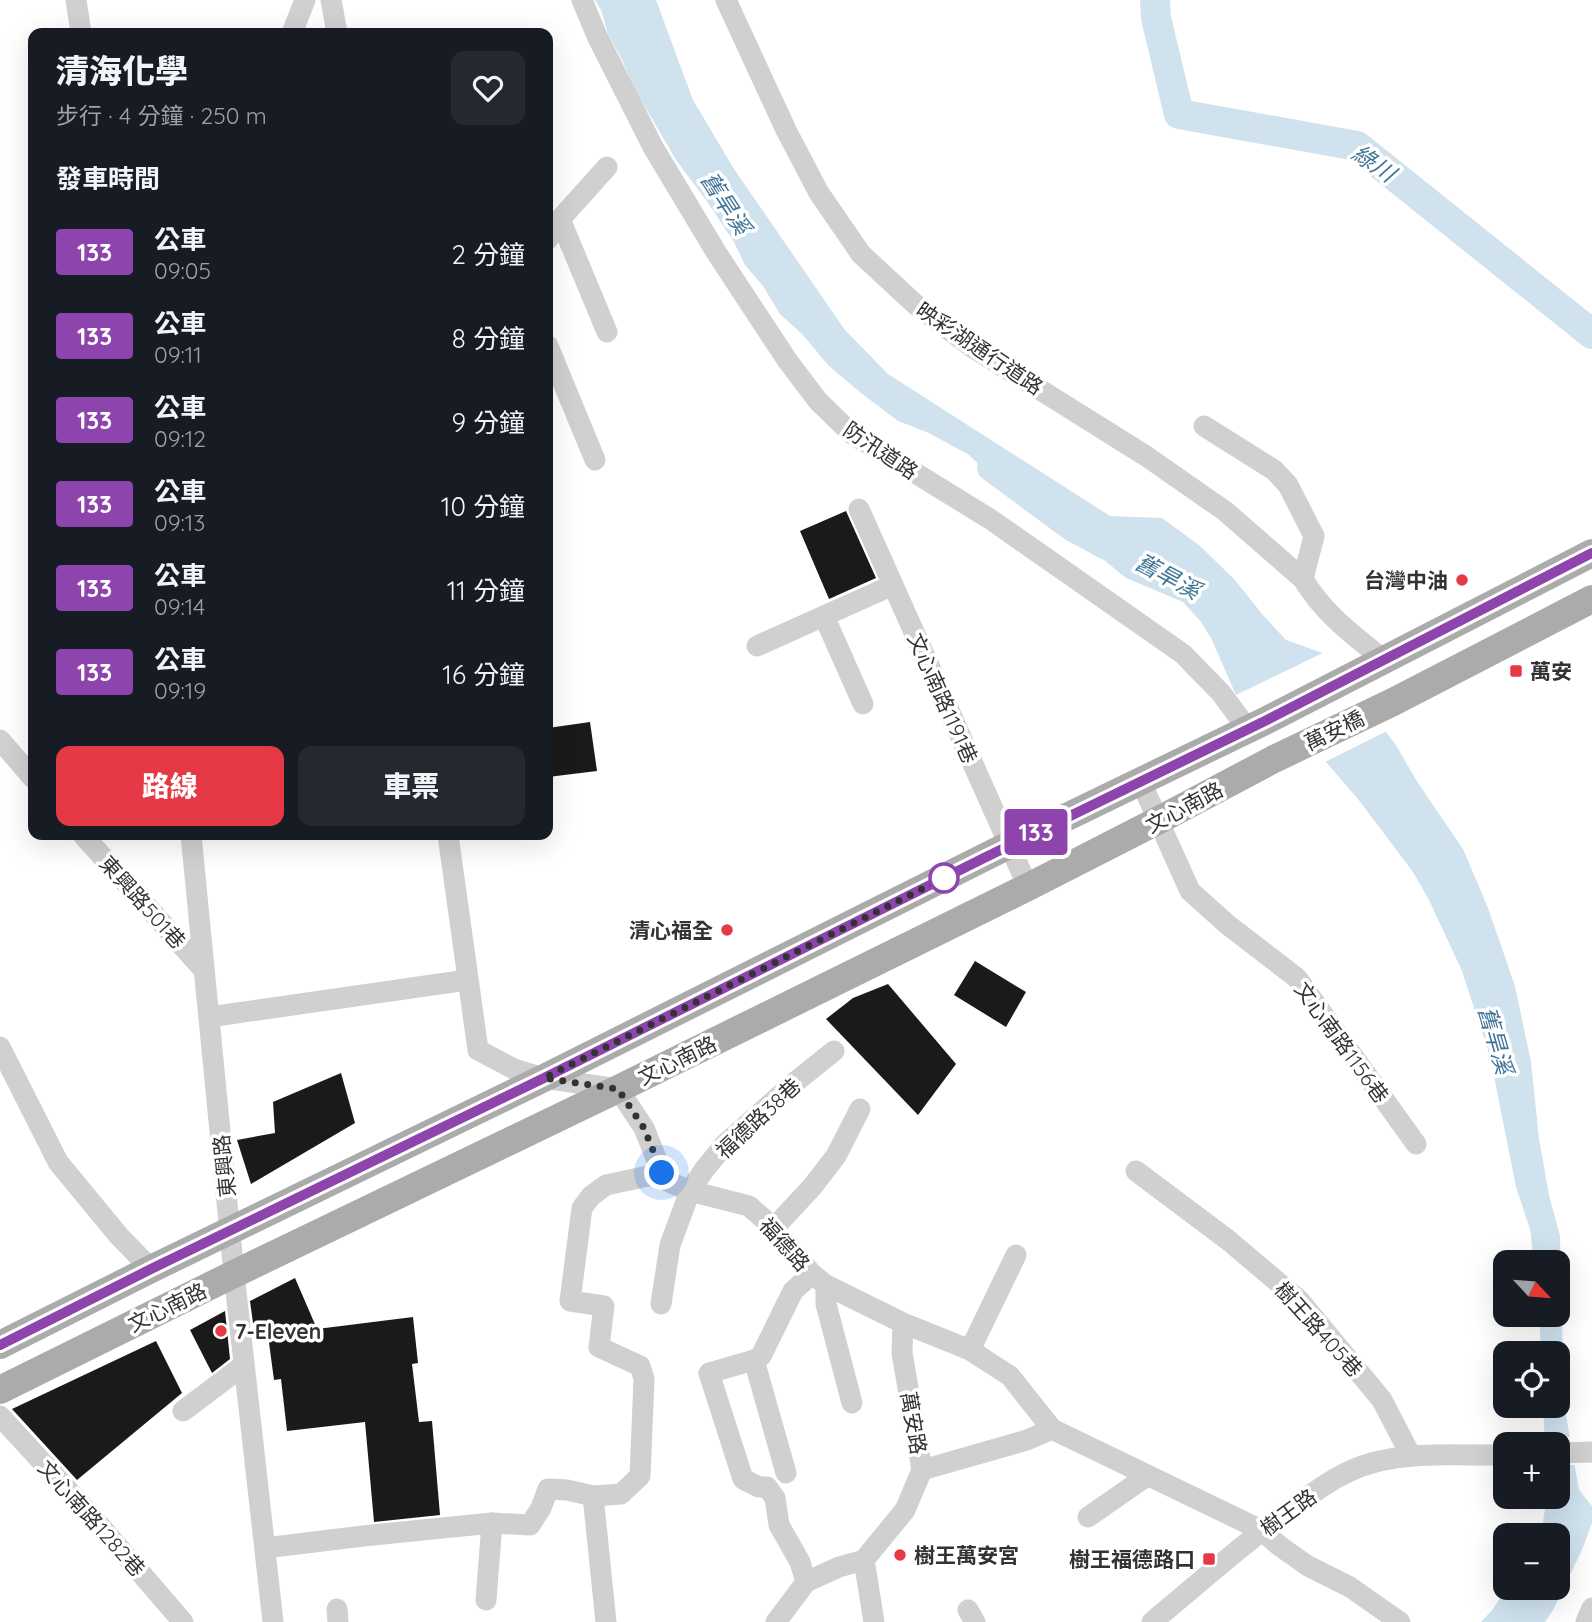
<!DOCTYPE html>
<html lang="zh-TW">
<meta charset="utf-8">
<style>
:root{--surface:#171b24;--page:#242831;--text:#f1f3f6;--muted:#9ea1a6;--accent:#e63946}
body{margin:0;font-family:Quicksand,"Noto Sans TC",sans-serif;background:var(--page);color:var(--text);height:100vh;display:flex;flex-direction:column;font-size:26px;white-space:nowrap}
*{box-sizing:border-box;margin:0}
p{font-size:23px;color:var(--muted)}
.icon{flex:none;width:38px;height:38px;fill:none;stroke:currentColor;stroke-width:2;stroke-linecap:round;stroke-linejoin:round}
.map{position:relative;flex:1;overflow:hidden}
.side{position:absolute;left:28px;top:28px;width:525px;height:812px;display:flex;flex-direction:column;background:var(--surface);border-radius:14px;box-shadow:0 7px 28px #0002}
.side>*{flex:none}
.badge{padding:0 14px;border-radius:5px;font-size:24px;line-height:46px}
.needle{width:46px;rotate:116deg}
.buttons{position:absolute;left:1493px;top:1250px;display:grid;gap:14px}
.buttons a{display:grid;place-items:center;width:77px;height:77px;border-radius:14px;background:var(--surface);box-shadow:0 7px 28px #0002;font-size:35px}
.you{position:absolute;width:35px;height:35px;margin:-18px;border:5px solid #fff;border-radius:50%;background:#1a73e8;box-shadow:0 0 0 10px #1a73e833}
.map>.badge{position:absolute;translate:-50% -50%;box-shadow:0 0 0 4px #fff}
h2{padding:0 28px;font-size:26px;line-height:63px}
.round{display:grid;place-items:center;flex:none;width:74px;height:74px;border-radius:14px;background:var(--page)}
.head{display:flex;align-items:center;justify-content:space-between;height:119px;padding:0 28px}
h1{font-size:33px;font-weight:800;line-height:52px}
.action{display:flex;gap:14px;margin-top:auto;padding:14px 28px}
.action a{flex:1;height:80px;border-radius:14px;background:var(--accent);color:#fff;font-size:28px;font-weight:800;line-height:80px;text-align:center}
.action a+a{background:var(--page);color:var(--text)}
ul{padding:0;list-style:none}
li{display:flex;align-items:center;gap:21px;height:84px;padding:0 28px}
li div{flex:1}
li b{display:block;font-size:26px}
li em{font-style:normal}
li .badge{min-width:77px;font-weight:700;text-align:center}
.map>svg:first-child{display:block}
</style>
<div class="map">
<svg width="1592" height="1622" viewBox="0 0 1592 1622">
<rect width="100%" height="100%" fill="#fff"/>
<path fill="#cfe2ee" d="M595 0H656L693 100 734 169 845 330 888 374 1110 516 1162 518 1199 545 1235 580 1262 614 1286 640 1325 654 1396 745 1416 780 1463 849 1488 908 1515 986 1531 1062 1539 1139 1549 1195 1560 1236 1564 1404 1579 1490 1592 1506V1523L1582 1550 1553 1610 1545 1622H1481L1493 1609 1507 1587H1558V1535H1539L1542 1528 1547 1496H1558V1444H1545L1543 1405H1558V1353H1541L1539 1314H1558V1262H1534L1530 1229 1516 1187 1490 1056 1462 971 1429 900 1413 872 1358 799 1259 685 1236 695 1211 638 1201 622 1183 602 1126 578 1099 556 1049 503 991 476 969 455 929 433 898 421 861 393 829 366 802 334 780 314 763 286 745 265 734 242 706 200 676 160 637 93 622 60 608 34 601 10Z"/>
<g fill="#fff">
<path d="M1327 651 1389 730 1323 763 1258 689 1236 699 1234 696Z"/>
<path d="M1573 1437 1578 1465H1558V1444H1541V1439Z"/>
</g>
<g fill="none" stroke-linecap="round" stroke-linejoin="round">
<g stroke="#cfe2ee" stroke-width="30">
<path d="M1155 0 1156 18 1179 114 1357 146 1592 334"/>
<path d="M992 467 1072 526 1107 545"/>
</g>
</g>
<g fill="#1a1a1a">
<path d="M846 511 876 578 829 599 800 531Z"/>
<path d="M590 722 597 771 548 777V728Z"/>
<path d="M975 961 1026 992 1006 1027 954 995Z"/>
<path d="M888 984 956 1064 918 1115 826 1019 853 998Z"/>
<path d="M341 1073 355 1123 251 1184 237 1140 275 1133 273 1102Z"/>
<path d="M295 1278 317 1329 413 1317 418 1363 412 1364 419 1422 432 1421 440 1515 374 1522 365 1422 287 1431 281 1379 274 1380 268 1335 257 1336 253 1323 250 1301Z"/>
<path d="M225 1311 230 1359 212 1373 190 1330Z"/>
<path d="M156 1341 182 1393 77 1480 12 1409Z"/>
</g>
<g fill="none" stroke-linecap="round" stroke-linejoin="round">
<g stroke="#d0d0d0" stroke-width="21">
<path d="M76 0 81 33"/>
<path d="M331 0 337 33"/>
<path d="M582 0 597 36 653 147 716 252 787 360 818 401 852 434 990 519 1183 654 1221 693 1247 728"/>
<path d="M726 0 786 130 819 193 861 254 916 305 972 347 1146 456 1225 511 1303 579"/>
<path d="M292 33 305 0"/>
<path d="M560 219 607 332"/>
<path d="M548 239 554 226 607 167"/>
<path d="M548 346 595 460"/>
<path d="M1204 426 1274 470 1288 485 1314 536 1303 579C1323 613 1353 635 1384 660"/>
<path d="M859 509 1028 887"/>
<path d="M824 616 863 704"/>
<path d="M757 646 893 585"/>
<path d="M0 740 33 778"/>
<path d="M1141 782 1190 891 1228 925 1297 978 1416 1144"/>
<path d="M83 835 203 969"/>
<path d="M191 835 234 1274 273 1622"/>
<path d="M448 835 478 1050 514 1069 544 1078 618 1089 644 1128 662 1173 667 1181 690 1191 749 1206 765 1220 812 1274 826 1285 903 1323 970 1350 1010 1376 1052 1429 1261 1530 1281 1547 1308 1566 1350 1587 1400 1622"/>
<path d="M209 1017 467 980"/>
<path d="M0 1047 58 1162 119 1236 151 1269"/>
<path d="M1136 1171 1228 1240 1299 1300 1382 1400 1411 1456"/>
<path d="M773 1229 812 1187 836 1156 860 1109"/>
<path d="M826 1285V1304L852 1403"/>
<path d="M661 1304 670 1245 690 1191 704 1170 726 1143 794 1083 834 1051"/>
<path d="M970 1350 1016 1255"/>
<path d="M754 1360 786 1473"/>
<path d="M183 1411 244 1365"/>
<path d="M0 1416 89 1513 183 1622"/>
<path d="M1558 1453 1592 1452"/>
<path d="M922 1470 1027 1440 1052 1429"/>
<path d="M593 1496 606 1622"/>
<path d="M1088 1517 1147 1476"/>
<path d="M265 1548 363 1536 492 1523 530 1525 541 1508 548 1489 567 1490 593 1496 621 1494 640 1476 644 1379 640 1366 599 1347 604 1306 570 1301 582 1208 591 1196 606 1185 662 1173"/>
<path d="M864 1560 874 1622"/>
<path d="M806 1582 800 1562 779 1525 775 1498 767 1487H759L743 1479 709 1373 754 1360 761 1356 793 1291 812 1274"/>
<path d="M486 1600 492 1523"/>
<path d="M337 1609 338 1622"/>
<path d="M968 1610 975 1622"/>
<path d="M776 1622 806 1582 839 1567 864 1560 905 1510 922 1470 902 1353 903 1323"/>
<path d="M1152 1622C1199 1583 1244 1543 1293 1507 1319 1489 1342 1471 1372 1463 1415 1451 1461 1456 1505 1455"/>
<path d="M1586 1622 1592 1608"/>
</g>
<g stroke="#ababab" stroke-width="28">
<path d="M0 1345 151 1269 544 1078 1009 845 1267 720 1592 553"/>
<path d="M0 1390 234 1274 618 1089 1028 887 1159 820 1274 759 1393 702 1592 599"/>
</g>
</g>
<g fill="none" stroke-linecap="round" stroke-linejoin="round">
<g stroke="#fff" stroke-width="16">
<path id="line" d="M0 1345 151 1269 544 1078 984 858 1267 720 1592 553"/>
</g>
<use href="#line" stroke="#8e44ad" stroke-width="10"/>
<path stroke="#333" stroke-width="7" stroke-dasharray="0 12.6" d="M662 1173 644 1128 618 1089 544 1078 944 878"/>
</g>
<g fill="#e63946" stroke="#fff" stroke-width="2.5">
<circle cx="1462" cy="580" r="7"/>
<rect x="1509" y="664" width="14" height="14" rx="3.5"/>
<circle cx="727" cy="930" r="7"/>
<circle cx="221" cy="1331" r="7"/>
<circle cx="900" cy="1555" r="7"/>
<rect x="1202" y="1552" width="14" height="14" rx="3.5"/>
</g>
<circle fill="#fff" stroke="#8e44ad" stroke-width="3.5" cx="944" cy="878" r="14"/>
<g text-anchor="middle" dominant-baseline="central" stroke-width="7" stroke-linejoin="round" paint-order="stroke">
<g font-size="21" fill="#333" stroke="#fff">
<text transform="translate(980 348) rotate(34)">映彩湖通行道路</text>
<text transform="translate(881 450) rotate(34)">防汛道路</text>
<text transform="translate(943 698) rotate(66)">文心南路1191巷</text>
<text transform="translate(1334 730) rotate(-26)">萬安橋</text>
<text transform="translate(1184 807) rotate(-28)">文心南路</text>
<text transform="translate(143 902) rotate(48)">東興路501巷</text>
<text transform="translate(1342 1042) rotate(54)">文心南路1156巷</text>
<text transform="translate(677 1060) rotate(-26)">文心南路</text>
<text transform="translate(758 1118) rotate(-43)">福德路38巷</text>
<text transform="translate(224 1166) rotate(-96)">東興路</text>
<text transform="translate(785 1244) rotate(48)">福德路</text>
<text transform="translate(167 1307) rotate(-26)">文心南路</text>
<text transform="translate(1319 1329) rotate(48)">樹王路405巷</text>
<text transform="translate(914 1423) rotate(80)">萬安路</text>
<text transform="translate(1288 1512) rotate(-36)">樹王路</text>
<text transform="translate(92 1518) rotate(48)">文心南路1282巷</text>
</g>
<g font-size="21" font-weight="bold" fill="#333" stroke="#fff" text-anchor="end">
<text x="1448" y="580">台灣中油</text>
<text x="1530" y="671" text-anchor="start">萬安</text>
<text x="713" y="930">清心福全</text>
<text x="235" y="1331" text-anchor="start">7-Eleven</text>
<text x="914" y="1555" text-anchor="start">樹王萬安宮</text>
<text x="1195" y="1559">樹王福德路口</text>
</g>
<g font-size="23" font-style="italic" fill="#3f7597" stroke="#fff">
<text transform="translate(1374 163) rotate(34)">綠川</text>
<text transform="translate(726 203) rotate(57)">舊旱溪</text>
<text transform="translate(1168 576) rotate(28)">舊旱溪</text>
<text transform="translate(1496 1040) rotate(74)">舊旱溪</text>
</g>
</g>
</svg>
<div class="buttons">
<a><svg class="needle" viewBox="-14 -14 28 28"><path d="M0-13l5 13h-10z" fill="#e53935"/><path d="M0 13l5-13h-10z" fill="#9ea1a6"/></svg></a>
<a><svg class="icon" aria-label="locate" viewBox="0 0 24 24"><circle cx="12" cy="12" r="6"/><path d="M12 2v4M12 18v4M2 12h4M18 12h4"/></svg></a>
<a>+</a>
<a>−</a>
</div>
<div class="you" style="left:662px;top:1173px"></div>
<b class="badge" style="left:1036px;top:832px;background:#8e44ad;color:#fff">133</b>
<section class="side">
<div class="head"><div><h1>清海化學</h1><p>步行 · 4 分鐘 · 250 m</p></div><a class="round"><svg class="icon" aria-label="heart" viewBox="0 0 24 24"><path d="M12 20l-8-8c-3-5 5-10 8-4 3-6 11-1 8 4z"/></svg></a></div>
<h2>發車時間</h2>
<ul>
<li><span class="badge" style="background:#8e44ad;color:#fff">133</span><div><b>公車</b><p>09:05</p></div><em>2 分鐘</em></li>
<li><span class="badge" style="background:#8e44ad;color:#fff">133</span><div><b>公車</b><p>09:11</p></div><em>8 分鐘</em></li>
<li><span class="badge" style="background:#8e44ad;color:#fff">133</span><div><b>公車</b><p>09:12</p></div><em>9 分鐘</em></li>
<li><span class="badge" style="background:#8e44ad;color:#fff">133</span><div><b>公車</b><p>09:13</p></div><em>10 分鐘</em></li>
<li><span class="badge" style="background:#8e44ad;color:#fff">133</span><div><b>公車</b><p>09:14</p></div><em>11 分鐘</em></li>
<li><span class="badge" style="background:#8e44ad;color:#fff">133</span><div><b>公車</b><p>09:19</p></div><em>16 分鐘</em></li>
</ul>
<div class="action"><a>路線</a><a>車票</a></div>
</section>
</div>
